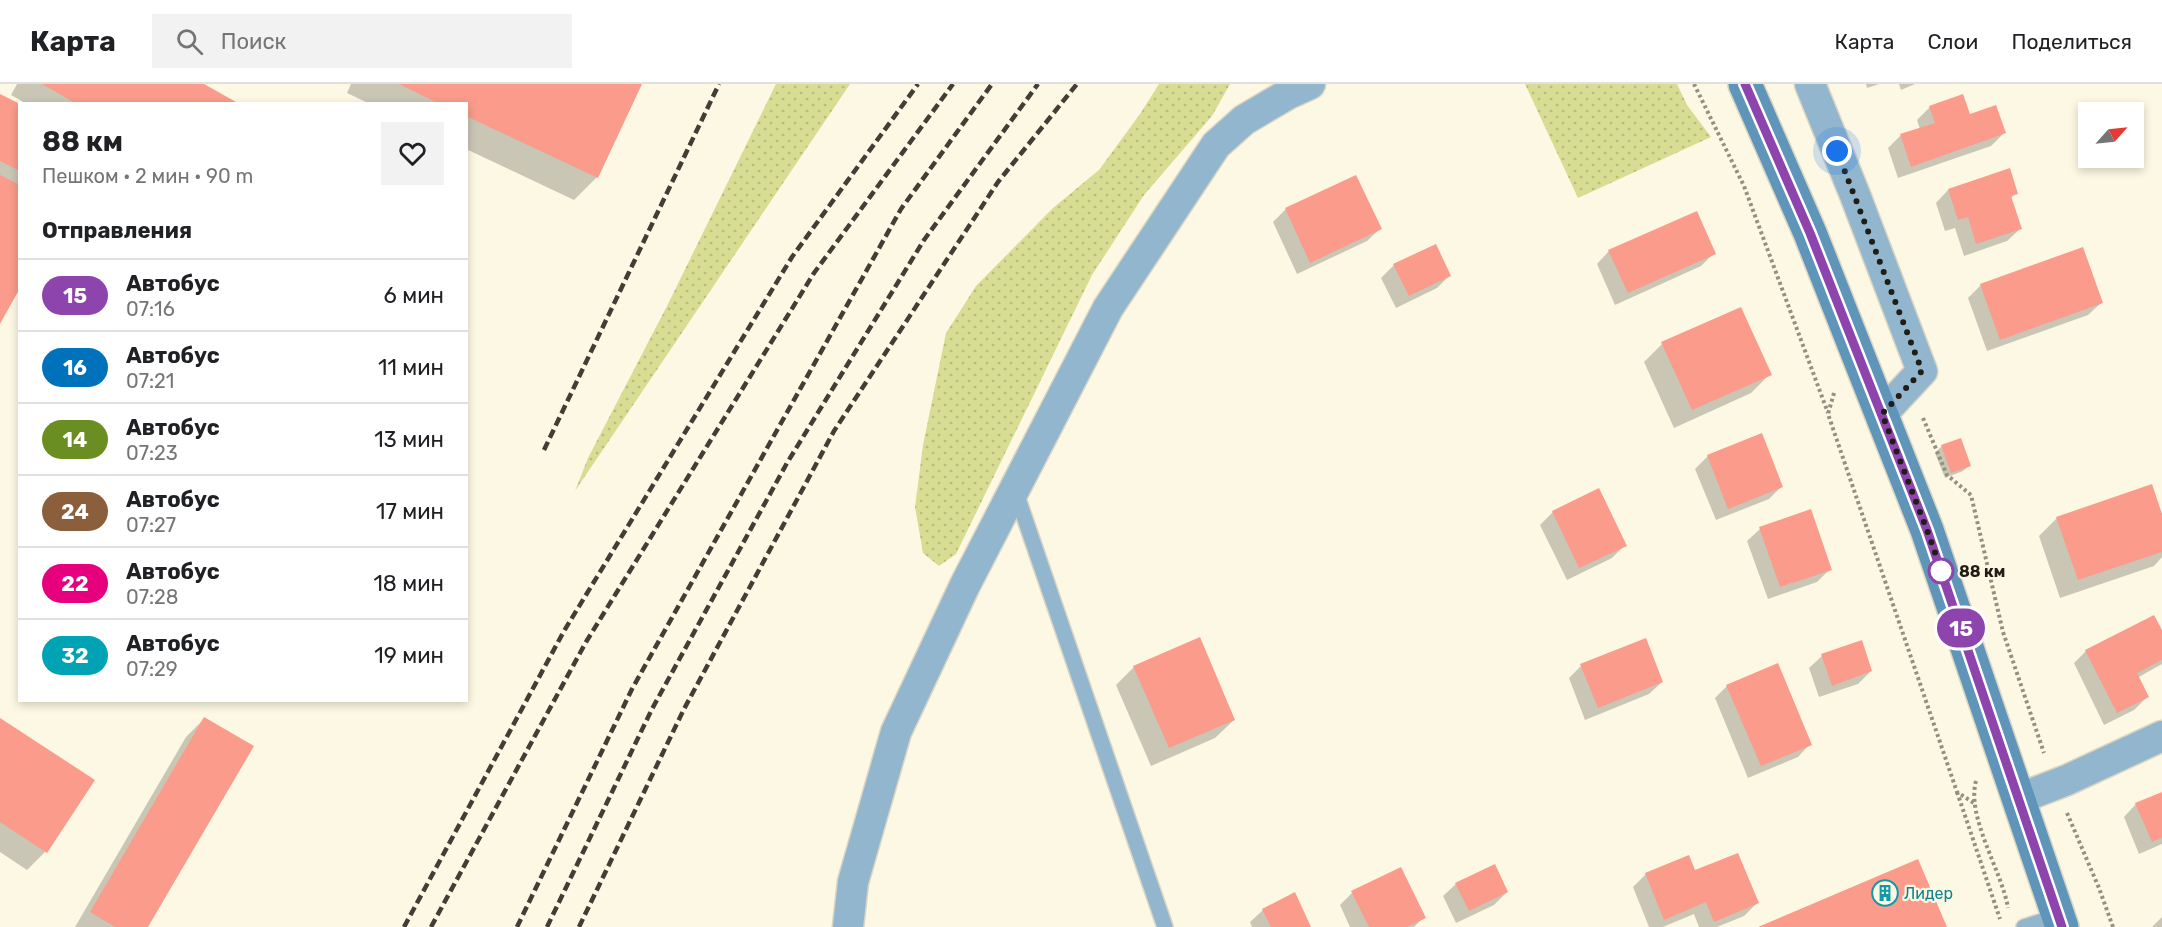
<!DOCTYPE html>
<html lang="ru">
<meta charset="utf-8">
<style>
:root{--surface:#fff;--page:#f2f2f2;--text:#202124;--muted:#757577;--line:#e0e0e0}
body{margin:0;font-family:Rubik,sans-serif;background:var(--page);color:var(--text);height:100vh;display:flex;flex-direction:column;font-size:22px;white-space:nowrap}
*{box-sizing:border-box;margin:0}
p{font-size:20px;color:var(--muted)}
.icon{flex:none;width:33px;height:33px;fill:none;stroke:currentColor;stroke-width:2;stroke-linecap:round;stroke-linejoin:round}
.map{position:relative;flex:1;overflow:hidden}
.panel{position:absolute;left:18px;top:18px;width:450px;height:600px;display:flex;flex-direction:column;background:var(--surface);border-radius:0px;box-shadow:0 3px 9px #0003}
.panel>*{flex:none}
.badge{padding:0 12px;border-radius:20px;font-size:21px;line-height:39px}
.needle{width:39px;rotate:63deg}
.tools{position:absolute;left:2078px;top:18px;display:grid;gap:12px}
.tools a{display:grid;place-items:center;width:66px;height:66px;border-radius:0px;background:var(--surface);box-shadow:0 3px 9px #0003;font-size:30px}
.you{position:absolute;width:30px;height:30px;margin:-15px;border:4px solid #fff;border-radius:50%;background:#1a73e8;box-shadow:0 0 0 9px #1a73e833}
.map>.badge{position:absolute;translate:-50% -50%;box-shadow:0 0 0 3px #fff}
h2{padding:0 24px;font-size:22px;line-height:54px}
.round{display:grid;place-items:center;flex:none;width:63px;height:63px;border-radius:0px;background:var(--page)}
.headline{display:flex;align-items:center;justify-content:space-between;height:102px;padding:0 24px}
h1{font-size:28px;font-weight:700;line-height:45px}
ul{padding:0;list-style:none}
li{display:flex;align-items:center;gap:18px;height:72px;padding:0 24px;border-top:2px solid var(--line)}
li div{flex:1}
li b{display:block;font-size:22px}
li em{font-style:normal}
li .badge{min-width:66px;font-weight:700;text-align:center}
header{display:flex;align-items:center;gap:36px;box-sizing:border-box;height:84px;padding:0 30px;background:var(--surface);border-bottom:2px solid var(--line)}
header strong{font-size:28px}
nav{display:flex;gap:33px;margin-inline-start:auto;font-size:21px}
.search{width:420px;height:54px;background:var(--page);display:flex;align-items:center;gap:15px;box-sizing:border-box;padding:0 21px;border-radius:0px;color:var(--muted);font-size:22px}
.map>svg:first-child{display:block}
</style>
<header>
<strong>Карта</strong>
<div class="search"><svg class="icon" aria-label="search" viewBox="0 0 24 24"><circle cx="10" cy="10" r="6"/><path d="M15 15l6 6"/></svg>Поиск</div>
<nav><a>Карта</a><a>Слои</a><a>Поделиться</a></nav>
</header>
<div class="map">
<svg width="2162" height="843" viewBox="0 0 2162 843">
<defs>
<pattern id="grass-dots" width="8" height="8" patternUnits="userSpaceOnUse" patternTransform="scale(1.5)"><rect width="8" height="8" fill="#d7dd93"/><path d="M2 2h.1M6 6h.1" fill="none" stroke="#b8bd7e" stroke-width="1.8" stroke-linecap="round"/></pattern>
</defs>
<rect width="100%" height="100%" fill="#fdf8e4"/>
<g fill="url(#grass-dots)">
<path d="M776 0H850L575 407 588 374 667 222Z"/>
<path d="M1159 0H1230L1212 32 1144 111 1092 191 956 470 939 482 923 469 915 423 923 361 946 249 976 202 1053 124 1099 86 1140 30Z"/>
<path d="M1525 0H1677L1687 21 1711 53 1578 114Z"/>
</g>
<g fill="#0003">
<path d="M17 0H201L234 19 27 20 11 11Z"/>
<path d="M351 0H641L597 93 574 116 466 65V20H370L347 9Z"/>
<path d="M1866 0H1879L1867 4Z"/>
<path d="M1899 0H1915L1901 6Z"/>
<path d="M0 12 20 21V201L0 237Z"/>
<path d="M1930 23 1969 32 2004 49 1991 62 1898 94 1888 64 1900 52 1920 45 1917 36Z"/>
<path d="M1355 93 1380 145 1367 157 1297 190 1273 138 1285 126Z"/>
<path d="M1948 106 2016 109 2010 115 2020 145 2007 157 1964 172 1955 144 1945 147 1936 119Z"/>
<path d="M1609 167 1714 169 1701 182 1615 221 1597 180Z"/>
<path d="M1394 181 1449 192 1437 204 1396 224 1381 194Z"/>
<path d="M1981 201 2101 219 2088 231 1987 267 1968 214Z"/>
<path d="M1662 260 1770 290 1751 309 1674 344 1644 278Z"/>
<path d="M1960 356 1970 381 1963 387 1945 394 1935 369 1941 363Z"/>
<path d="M1708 372 1781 403 1769 415 1716 436 1695 385Z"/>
<path d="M1553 428 1625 461 1612 474 1567 496 1540 441Z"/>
<path d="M2057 434H2162V473L2154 482 2060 514 2039 452Z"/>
<path d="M1760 445 1830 485 1817 498 1768 515 1747 457Z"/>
<path d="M2162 550V580L2137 594 2147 613 2134 626 2104 641 2074 579 2086 567Z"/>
<path d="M1822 572 1871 587 1858 600 1819 613 1809 584Z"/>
<path d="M1581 582 1662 598 1649 610 1585 636 1569 594Z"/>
<path d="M1134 583 1234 636 1215 654 1151 682 1116 601Z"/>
<path d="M1727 602 1810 660 1798 673 1748 694 1715 614Z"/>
<path d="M204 635 146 843H75L186 653Z"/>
<path d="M0 636 45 768 27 786 0 768Z"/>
<path d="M2162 709V760L2139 770 2124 733 2136 720Z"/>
<path d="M1694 788 1757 819 1744 832 1717 843H1699L1694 830 1663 843H1649L1633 803 1646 790Z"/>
<path d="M1456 800 1507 808 1494 821 1456 839 1443 812Z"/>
<path d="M1352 809 1424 833 1414 843H1350L1340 821Z"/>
<path d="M1263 826 1310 843H1252L1250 838Z"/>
<path d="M2162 833V843H2152Z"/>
</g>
<g fill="#fa9b8b">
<path d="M42 0H204L236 18 77 20Z"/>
<path d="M399 0H642L598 94 466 32V20H440Z"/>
<path d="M0 10 20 20V87L0 77Z"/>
<path d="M1963 10 1970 30 1996 21 2006 49 1911 83 1900 50 1935 39 1929 22Z"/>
<path d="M2010 84 2018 110 2011 112 2022 145 1976 160 1968 133 1958 136 1948 105Z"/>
<path d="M0 91 20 101V204L0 240Z"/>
<path d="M1356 91 1382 145 1310 179 1285 124Z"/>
<path d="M1697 127 1716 170 1628 209 1608 166Z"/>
<path d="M1436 160 1451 192 1409 212 1393 180Z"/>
<path d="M2083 163 2103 219 2000 256 1980 200Z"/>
<path d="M1741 223 1772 291 1692 326 1661 258Z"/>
<path d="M1762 349 1783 403 1728 425 1707 371Z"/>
<path d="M1961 354 1971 382 1951 389 1941 361Z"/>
<path d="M2152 400 2162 430V468L2078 496 2056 433Z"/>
<path d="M1599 404 1627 462 1579 484 1552 427Z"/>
<path d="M1811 425 1832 486 1780 503 1759 443Z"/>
<path d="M2154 531 2162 546V576L2137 589 2149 613 2117 629 2085 566Z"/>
<path d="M1200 553 1235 636 1169 664 1133 582Z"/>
<path d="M1646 554 1663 598 1598 624 1580 580Z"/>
<path d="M1862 556 1872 587 1832 602 1821 570Z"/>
<path d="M1778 579 1812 661 1761 682 1726 601Z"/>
<path d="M204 633 254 662 148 843H115L90 828Z"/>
<path d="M0 634 95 696 47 769 0 738Z"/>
<path d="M2162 708V754L2152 758 2135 719Z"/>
<path d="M1738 769 1759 819 1714 838 1706 818 1664 836 1645 789 1689 771 1695 786Z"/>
<path d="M1918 775 1947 843H1758Z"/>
<path d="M1495 780 1508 808 1469 827 1455 799Z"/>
<path d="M1401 783 1426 834 1407 843H1369L1351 807Z"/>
<path d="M1295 808 1311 843H1271L1262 825Z"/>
</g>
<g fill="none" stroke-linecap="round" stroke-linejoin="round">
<g stroke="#d9d5c3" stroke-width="18">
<g id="lane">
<path d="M1015 406 1165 843"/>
<path d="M2024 843 2058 832"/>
</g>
</g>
<g stroke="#d9d5c3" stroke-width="33">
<g id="street">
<path d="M1810 0 1855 111 1922 287 1882 330"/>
<path d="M2018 715 2067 696 2162 652"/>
<path d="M848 843 853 798 896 648 965 501 1108 224 1216 61 1244 36 1288 10 1310 0"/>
</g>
</g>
<g stroke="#d9d5c3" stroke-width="36">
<path id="secondary" d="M1745 0 1810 149 1927 446 2062 843"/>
</g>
<g stroke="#939082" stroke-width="4" stroke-dasharray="3 3" stroke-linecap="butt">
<path d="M1694 0 1744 102 1828 329"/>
<path d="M1834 309 1828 330 1957 708 1974 719"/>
<path d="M1923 334 1947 391 1971 411 2003 548 2044 669"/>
<path d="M1976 697C1966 733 2002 787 2008 824"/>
<path d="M1957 708 2000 835"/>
<path d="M2067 729 2099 804 2113 843"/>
</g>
<use href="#lane" stroke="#92b6ce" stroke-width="15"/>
<use href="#street" stroke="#92b6ce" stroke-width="30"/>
<use href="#secondary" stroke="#5f95b9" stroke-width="33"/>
<g stroke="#413e35" stroke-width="4.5" stroke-dasharray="9 4.5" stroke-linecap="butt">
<path d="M544 366 719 0"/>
<path d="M404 843 564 547 792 173 918 0"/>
<path d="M431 843 586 558 814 189 953 0"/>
<path d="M517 843 632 605 901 125 992 0"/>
<path d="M547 843 652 625 787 379 924 156 1038 0"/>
<path d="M579 843 684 625 834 347 998 98 1077 0"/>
</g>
</g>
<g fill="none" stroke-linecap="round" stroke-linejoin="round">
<g stroke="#fff" stroke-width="14">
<path id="line" d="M1745 0 1810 149 1927 446 2062 843"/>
</g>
<use href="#line" stroke="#8e44ad" stroke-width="9"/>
<path stroke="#1f1d16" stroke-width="6" stroke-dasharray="0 10.8" d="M1837 67 1922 287 1882 330 1927 446 1943 491 1941 487"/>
</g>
<defs>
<g id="building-ring" transform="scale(1.35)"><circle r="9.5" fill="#fdf8e4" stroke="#0f9aa8" stroke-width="1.5"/><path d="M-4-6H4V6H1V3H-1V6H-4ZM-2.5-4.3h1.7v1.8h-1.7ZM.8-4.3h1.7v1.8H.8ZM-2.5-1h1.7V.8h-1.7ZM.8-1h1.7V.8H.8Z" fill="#0f9aa8"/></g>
</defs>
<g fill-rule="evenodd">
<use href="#building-ring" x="1885" y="809"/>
</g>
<circle fill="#fff" stroke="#8e44ad" stroke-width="3" cx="1941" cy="487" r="12"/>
<g text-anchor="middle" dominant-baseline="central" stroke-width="4.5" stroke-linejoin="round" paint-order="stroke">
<g font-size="16" font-weight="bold" fill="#1f1d16" stroke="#fdf8e4" text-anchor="start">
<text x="1959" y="487">88 км</text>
</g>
<g font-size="16" fill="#0d838f" stroke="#fdf8e4" text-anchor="start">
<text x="1904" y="809">Лидер</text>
</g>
</g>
</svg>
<div class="tools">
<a><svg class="needle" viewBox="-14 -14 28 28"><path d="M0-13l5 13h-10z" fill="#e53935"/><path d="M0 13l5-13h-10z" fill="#757577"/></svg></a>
</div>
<div class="you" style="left:1837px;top:67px"></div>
<b class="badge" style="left:1961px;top:544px;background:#8e44ad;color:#fff">15</b>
<section class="panel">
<div class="headline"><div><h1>88 км</h1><p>Пешком · 2 мин · 90 m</p></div><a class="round"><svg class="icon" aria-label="heart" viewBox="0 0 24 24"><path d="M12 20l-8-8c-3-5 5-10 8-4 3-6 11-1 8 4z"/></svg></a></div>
<h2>Отправления</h2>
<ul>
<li><span class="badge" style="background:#8e44ad;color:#fff">15</span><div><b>Автобус</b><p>07:16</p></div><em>6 мин</em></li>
<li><span class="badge" style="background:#0072bc;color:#fff">16</span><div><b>Автобус</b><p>07:21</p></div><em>11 мин</em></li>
<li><span class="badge" style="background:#6b8e23;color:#fff">14</span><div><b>Автобус</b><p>07:23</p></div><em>13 мин</em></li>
<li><span class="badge" style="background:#8b5e3c;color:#fff">24</span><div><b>Автобус</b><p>07:27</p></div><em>17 мин</em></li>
<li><span class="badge" style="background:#e6007e;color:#fff">22</span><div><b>Автобус</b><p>07:28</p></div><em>18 мин</em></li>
<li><span class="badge" style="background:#00a3b4;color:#fff">32</span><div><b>Автобус</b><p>07:29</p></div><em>19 мин</em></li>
</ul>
</section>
</div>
